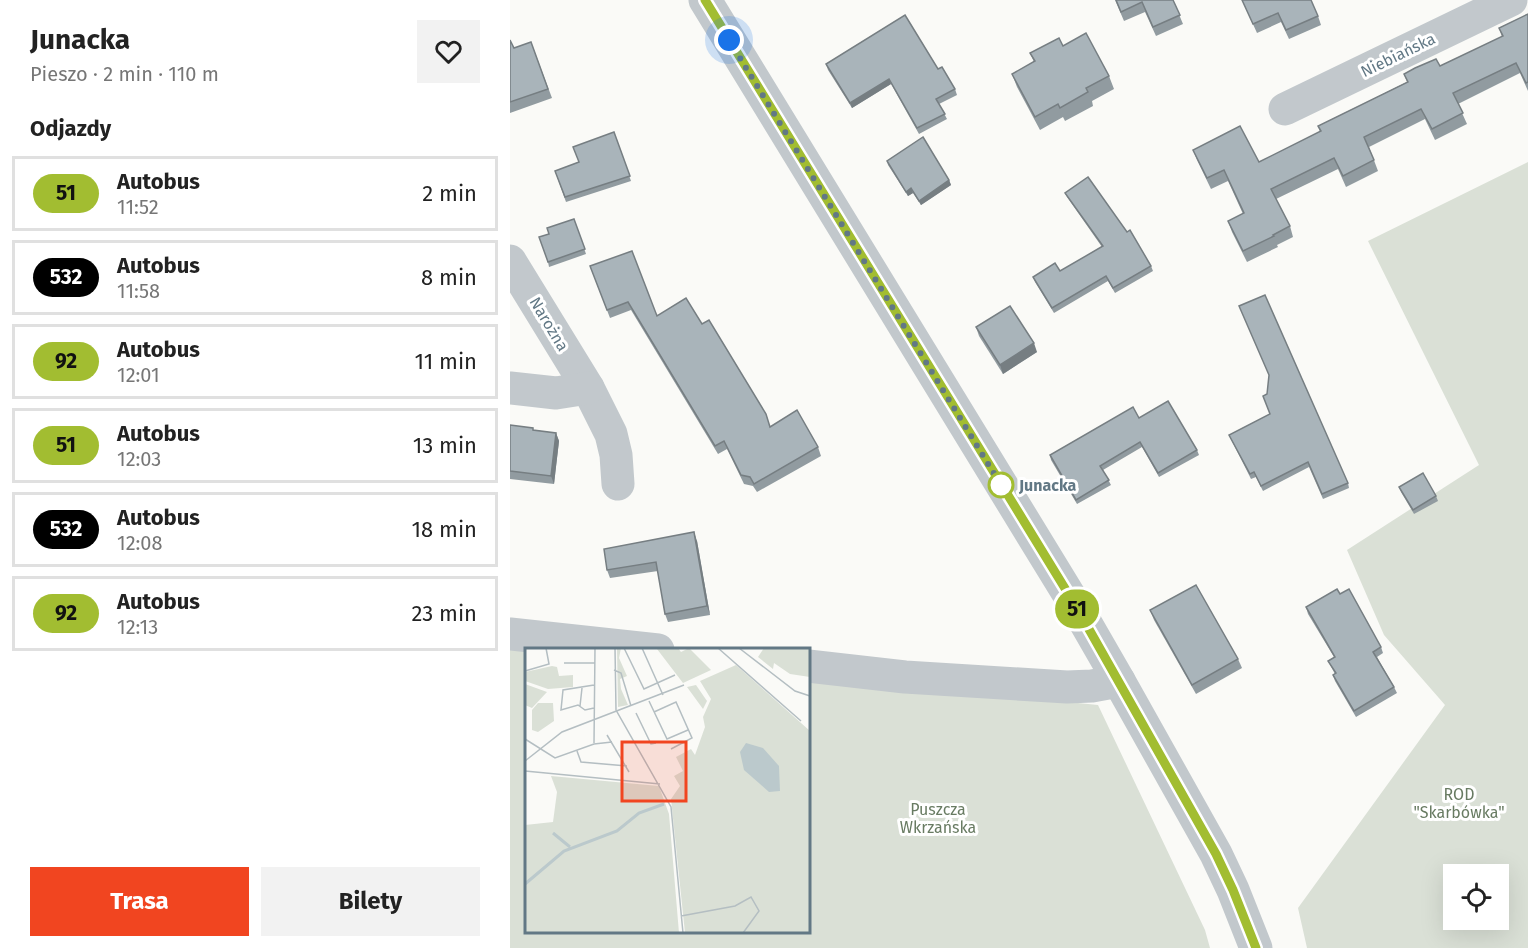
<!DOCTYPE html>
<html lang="pl">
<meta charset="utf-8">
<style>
:root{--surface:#fff;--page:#f2f2f2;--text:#222;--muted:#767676;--line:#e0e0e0;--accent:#f14520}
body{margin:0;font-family:"Fira Sans",sans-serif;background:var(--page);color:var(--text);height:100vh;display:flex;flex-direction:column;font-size:22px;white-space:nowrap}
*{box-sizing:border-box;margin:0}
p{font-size:20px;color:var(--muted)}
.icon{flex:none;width:33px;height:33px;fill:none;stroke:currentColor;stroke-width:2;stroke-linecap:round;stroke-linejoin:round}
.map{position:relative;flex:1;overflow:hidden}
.drawer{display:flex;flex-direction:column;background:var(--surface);width:510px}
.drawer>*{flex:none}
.badge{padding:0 12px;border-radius:20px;font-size:21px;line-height:39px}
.tools{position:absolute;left:933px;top:864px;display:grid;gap:12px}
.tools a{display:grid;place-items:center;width:66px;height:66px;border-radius:0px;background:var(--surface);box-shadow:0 6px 24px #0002;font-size:30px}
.you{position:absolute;width:30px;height:30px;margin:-15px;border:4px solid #fff;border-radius:50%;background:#1a73e8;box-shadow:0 0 0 9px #1a73e833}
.map>.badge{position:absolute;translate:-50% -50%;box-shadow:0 0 0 3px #fff}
h2{padding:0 30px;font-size:22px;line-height:54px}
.round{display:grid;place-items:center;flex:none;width:63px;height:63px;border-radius:0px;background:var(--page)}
.head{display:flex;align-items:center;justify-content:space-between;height:102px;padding:0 30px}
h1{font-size:28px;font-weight:700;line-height:45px}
.action{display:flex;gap:12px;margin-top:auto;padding:12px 30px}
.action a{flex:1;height:69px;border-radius:0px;background:var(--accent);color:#fff;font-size:24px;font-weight:700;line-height:69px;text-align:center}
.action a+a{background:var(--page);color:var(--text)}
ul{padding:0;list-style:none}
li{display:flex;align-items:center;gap:18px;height:75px;margin:0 12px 9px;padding:0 18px;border:3px solid var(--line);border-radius:0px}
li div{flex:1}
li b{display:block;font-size:22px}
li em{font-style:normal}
li .badge{min-width:66px;font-weight:700;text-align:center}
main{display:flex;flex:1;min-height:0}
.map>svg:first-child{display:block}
</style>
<main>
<section class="drawer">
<div class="head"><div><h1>Junacka</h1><p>Pieszo · 2 min · 110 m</p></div><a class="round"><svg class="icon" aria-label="heart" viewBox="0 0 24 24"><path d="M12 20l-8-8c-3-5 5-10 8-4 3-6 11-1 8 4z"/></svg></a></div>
<h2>Odjazdy</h2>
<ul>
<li><span class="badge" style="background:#a2bd31;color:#111">51</span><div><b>Autobus</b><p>11:52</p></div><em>2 min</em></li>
<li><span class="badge" style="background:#000;color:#fff">532</span><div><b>Autobus</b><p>11:58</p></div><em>8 min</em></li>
<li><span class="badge" style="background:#a2bd31;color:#111">92</span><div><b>Autobus</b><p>12:01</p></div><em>11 min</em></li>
<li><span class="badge" style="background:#a2bd31;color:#111">51</span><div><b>Autobus</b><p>12:03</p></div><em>13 min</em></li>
<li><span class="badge" style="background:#000;color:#fff">532</span><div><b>Autobus</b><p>12:08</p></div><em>18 min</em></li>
<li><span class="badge" style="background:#a2bd31;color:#111">92</span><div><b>Autobus</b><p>12:13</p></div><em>23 min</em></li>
</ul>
<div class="action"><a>Trasa</a><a>Bilety</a></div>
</section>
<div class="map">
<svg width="1018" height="948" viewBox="0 0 1018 948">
<rect width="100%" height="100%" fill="#fafaf7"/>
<g fill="#dae0d6" fill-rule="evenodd">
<path d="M1018 162V948H797L788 908 935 705 874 635 837 550 969 465 858 241ZM944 874H988V920H944Z"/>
<path d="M0 647 16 650V932H298L299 676 588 705 695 930 700 948H0Z"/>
</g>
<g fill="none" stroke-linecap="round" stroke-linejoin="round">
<g stroke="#c2c8cc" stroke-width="33">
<path d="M195 0 567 608 609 681 706 854 723 890 746 948"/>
<path d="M775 109 1001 0"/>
<path d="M0 261 78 388 101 434 106 455 108 484"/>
<path d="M0 388 46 393 78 388"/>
<path d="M0 634 148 650"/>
<path d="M298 666 395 677 557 687 582 686 609 681"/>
</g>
</g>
<g fill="#919ba0">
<path d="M605 0H663L673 24 646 36 635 12 614 21Z"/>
<path d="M732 0 808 16 811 25 779 39 771 22 747 33Z"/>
<path d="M1018 14V91L1010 73 948 104 957 124 925 140 915 119 859 147 868 171 836 187 828 169 766 199 780 226 783 237 767 245 768 247 737 262 722 232 718 221 733 214 718 181 701 189 687 160 683 150 749 162 810 132 808 126 897 82 894 74 930 66 992 37 989 28Z"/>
<path d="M0 40 4 48 21 42 42 98 0 113Z"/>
<path d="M553 46 599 76 604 89 582 101 583 106 555 121 553 117 530 130 507 87 502 74 524 62 520 53Z"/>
<path d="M316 64 428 69 445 89 447 95 429 104 437 119 409 134 381 84 342 108 318 70Z"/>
<path d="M104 132 121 181 56 202 45 171 69 162Z"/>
<path d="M377 161 439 180 441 185 411 205 403 193 398 196 378 165Z"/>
<path d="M555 193 641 266 643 271 605 293 598 281 544 313 525 282 523 277 550 271 592 247 557 197Z"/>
<path d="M64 219 76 254 39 267 38 262 39 234Z"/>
<path d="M80 266 147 316 192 324 260 427 308 447 311 456 247 492 243 486 234 484 217 449 208 454 121 310 100 318Z"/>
<path d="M466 327 527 352 493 374 469 336Z"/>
<path d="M760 414 838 483 839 488 813 499 799 467 753 491 746 477 741 479 719 435Z"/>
<path d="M629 418 687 450 689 455 649 477 632 447 593 470 601 485 567 504 541 460 540 455Z"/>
<path d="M0 425 24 430 46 433 49 441 44 484 0 479Z"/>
<path d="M889 487 926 496 928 501 904 514 891 492Z"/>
<path d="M187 541 200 615 158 622 155 614 148 571 100 578 97 570Z"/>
<path d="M830 594 871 647 873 653 867 657 884 687 887 693 846 717 825 681 823 675 825 674 818 661 824 657 798 614 796 607Z"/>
<path d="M640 610 728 659 732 668 686 694 644 620Z"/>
</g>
<g fill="#767e82">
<path d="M379 79 381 84 342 108 340 103Z"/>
<path d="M439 180 441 185 411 205 409 201Z"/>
<path d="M401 188 403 193 398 196 396 192Z"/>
<path d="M524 343 527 352 493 374 490 365Z"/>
<path d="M46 433 49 441 44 484 41 476Z"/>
<path d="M184 532 187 541 200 615 197 606Z"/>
</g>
<g fill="#a9b4ba" stroke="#767e82" stroke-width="1.5">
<path d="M606 0H663L670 15 643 27 632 2 611 12Z"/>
<path d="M732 0H801L808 16 776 30 768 13 743 24Z"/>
<path d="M1018 14V82L1016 83 1006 63 943 93 953 113 922 129 911 109 854 137 864 160 833 176 824 158 761 189 780 226 763 235 764 236 733 251 718 221 734 213 714 170 697 178 683 150 730 126 749 162 811 131 808 126 898 82 894 74 905 68 926 59 930 66 993 36 989 28Z"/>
<path d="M395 15 428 69 432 67 445 89 426 99 435 114 407 128 379 79 340 103 316 64Z"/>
<path d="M576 33 599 76 576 88 578 92 550 108 548 104 525 117 502 74 525 61 520 53 549 38 553 46Z"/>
<path d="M0 40 4 48 21 42 38 89 0 102Z"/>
<path d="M104 132 120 176 55 197 45 171 69 162 63 147Z"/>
<path d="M413 137 439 180 409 201 401 188 396 192 377 161Z"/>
<path d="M578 177 617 232 620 230 641 266 603 288 596 276 542 308 523 277 545 263 550 271 593 246 555 193Z"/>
<path d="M64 219 75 249 38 262 29 237 39 234 37 228Z"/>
<path d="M122 251 147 316 176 298 192 324 199 320 256 414 260 427 287 410 308 447 244 484 240 477 231 475 214 441 205 446 118 302 97 310 80 266Z"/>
<path d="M755 295 838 483 812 494 798 462 751 486 744 472 740 474 719 435 760 414 753 396 757 394 759 375 729 306Z"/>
<path d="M500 306 524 343 490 365 466 327Z"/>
<path d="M658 401 687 450 648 473 630 442 590 466 599 480 566 500 540 455 623 407 629 418Z"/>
<path d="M0 425 23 428V430L46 433 41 476 0 471Z"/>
<path d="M913 473 926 496 903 510 889 487Z"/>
<path d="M184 532 197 606 155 614 146 562 97 570 94 549Z"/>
<path d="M686 585 728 659 682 685 640 610Z"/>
<path d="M827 589 830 594 839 589 871 647 863 652 884 687 844 711 823 675 826 673 818 661 825 657 796 607Z"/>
</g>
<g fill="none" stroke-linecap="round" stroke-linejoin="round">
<g stroke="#fff" stroke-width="14">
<path id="line" d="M195 0 567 608 706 854 723 890 746 948"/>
</g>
<use href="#line" stroke="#a2bd31" stroke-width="9"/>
<path stroke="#627885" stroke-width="6" stroke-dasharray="0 10.8" d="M219 40 491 485"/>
</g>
<circle fill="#fff" stroke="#a2bd31" stroke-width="3" cx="491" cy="485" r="12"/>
<g text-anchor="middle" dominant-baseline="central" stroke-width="6" stroke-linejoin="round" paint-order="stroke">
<g font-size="16" fill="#627885" stroke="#fff">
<text transform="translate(888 55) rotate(-26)">Niebiańska</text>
<text transform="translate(39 324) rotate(59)">Narożna</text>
</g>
<g font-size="16" font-weight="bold" fill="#627885" stroke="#fff" text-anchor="start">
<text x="509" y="485">Junacka</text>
</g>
<g font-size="16" fill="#687b62" stroke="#fff">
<text x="949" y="794">ROD<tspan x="949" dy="18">"Skarbówka"</tspan></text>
<text x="428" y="809">Puszcza<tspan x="428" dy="18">Wkrzańska</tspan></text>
</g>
</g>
<g transform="translate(15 648)">
<rect width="285" height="285" fill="#fafaf7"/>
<path d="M92 0H96L94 10 102 28 95 31 96 41 103 57 93 59ZM153 0 156 4 164 0 186 22 158 35 132 1ZM239 0H285V29L265 26 249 15 248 21 233 9ZM211 17 285 83V285H160L146 151 155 138 149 128 158 123 151 109 166 101 170 107 180 79 178 69 186 51 175 33ZM27 18 32 19 34 28 48 27V39L23 41 0 33V24ZM0 36 22 44 7 60 0 57ZM171 37 182 53 178 61 162 39ZM13 55H28L29 73 13 84 7 82V62ZM26 128 134 138 144 166 154 285H0V177L28 174 32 144Z" fill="#dae0d6"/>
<path d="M221 95 238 100 254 118 255 143 244 144 219 122 215 104Z" fill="#bbc9cc"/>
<path fill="none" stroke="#bbc9cc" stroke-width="3" d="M28 185 45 199M0 236 39 203 92 183 114 165 139 156"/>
<path fill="none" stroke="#b4bec2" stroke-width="1.5" d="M90 0 91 62 146 159 158 285M99 0 119 41 150 27M117 0 138 47M193 0 276 73M214 0 270 43 285 48M39 15H70M89 22 96 25 106 58M0 23 24 16 21 0M124 53 142 91 163 82M55 58 57 40M69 60 60 62 53 57 36 62 38 42 69 37M129 64 151 54 167 90 146 101M111 65 126 96 131 95M82 87 104 124M0 91 30 110 69 96 87 94M69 95 70 0M52 103 56 114 102 118M0 113 37 84 159 37M0 123 135 136M156 268 210 258 226 249 234 263 218 285"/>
<path fill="#f14520" fill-opacity="0.15" stroke="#f14520" stroke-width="3" d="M97 94H161V153H97Z"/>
<rect width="285" height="285" fill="none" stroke="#627885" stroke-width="3"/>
</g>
</svg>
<div class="tools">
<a><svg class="icon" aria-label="locate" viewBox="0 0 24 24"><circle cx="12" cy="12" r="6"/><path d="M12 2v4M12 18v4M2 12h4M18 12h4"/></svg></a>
</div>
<div class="you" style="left:219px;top:40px"></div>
<b class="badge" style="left:567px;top:609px;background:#a2bd31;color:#111">51</b>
</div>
</main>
